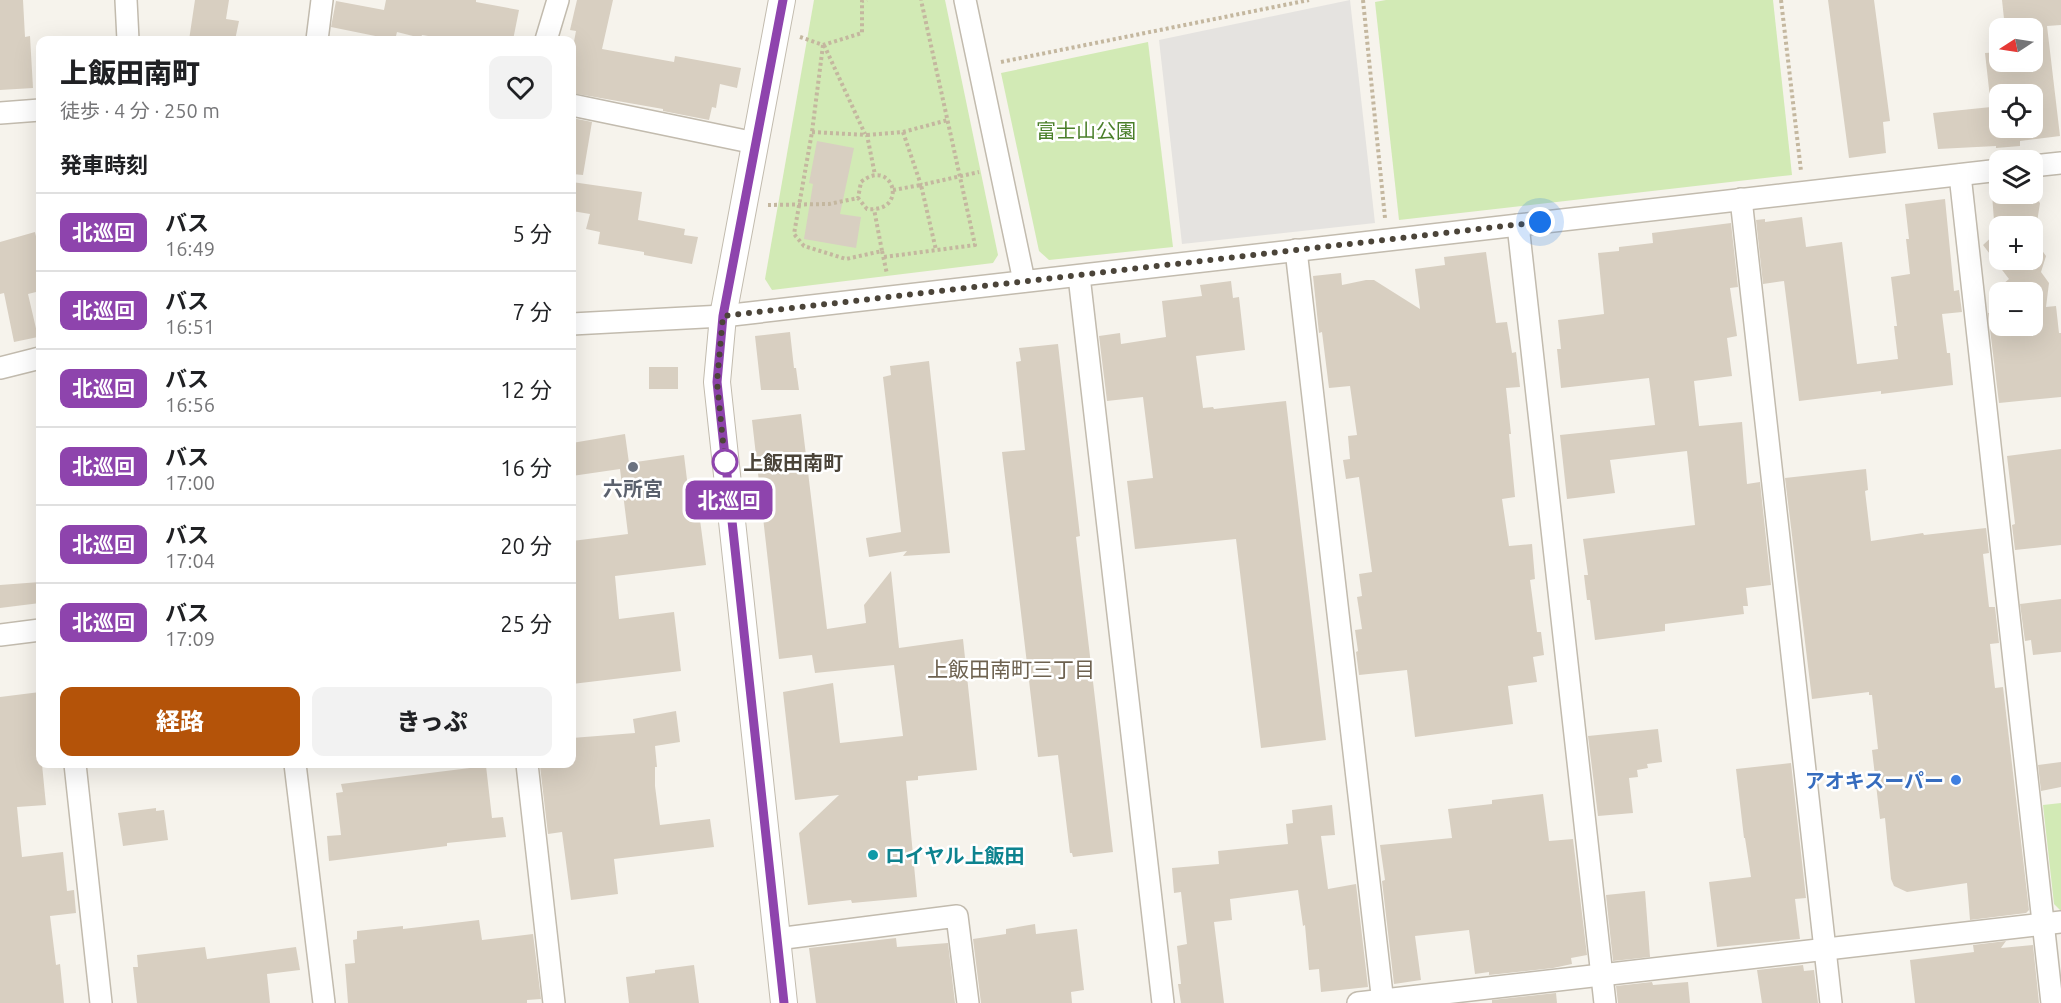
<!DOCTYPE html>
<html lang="ja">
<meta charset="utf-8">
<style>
:root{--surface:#fff;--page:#f2f2f2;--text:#202124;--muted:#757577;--line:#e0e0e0;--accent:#b45309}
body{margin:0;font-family:Ubuntu,"Noto Sans JP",sans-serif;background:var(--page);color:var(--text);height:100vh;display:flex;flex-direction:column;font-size:22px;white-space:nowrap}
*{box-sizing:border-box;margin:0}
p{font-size:20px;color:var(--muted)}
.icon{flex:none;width:33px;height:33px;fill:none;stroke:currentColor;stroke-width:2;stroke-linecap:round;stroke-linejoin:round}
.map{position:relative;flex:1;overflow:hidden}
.panel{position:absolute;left:36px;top:36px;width:540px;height:732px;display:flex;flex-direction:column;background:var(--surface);border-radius:12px;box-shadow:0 6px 24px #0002}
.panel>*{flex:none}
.badge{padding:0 12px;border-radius:9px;font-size:21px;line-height:39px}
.needle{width:39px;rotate:258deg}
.fabs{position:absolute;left:1989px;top:18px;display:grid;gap:12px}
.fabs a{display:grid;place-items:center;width:54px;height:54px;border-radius:12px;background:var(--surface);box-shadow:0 6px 24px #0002;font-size:30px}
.you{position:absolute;width:30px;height:30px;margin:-15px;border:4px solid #fff;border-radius:50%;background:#1a73e8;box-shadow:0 0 0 9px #1a73e833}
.map>.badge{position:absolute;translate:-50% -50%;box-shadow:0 0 0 3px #fff}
h2{padding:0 24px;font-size:22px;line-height:54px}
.round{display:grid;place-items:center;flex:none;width:63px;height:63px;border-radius:12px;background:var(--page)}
.overview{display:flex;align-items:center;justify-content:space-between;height:102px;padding:0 24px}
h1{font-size:28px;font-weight:800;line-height:45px}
.button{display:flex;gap:12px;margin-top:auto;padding:12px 24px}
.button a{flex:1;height:69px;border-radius:12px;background:var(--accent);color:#fff;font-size:24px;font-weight:800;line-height:69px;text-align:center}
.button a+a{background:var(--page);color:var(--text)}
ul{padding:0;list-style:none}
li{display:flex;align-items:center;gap:18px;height:78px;padding:0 24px;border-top:2px solid var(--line)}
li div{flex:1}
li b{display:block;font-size:22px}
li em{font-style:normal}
li .badge{min-width:66px;font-weight:700;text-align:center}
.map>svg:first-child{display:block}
</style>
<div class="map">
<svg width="2061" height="1003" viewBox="0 0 2061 1003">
<rect width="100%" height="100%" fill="#f6f3ec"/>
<g fill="#d2eab5">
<path d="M814 0H945L998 255 993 263 772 290 765 279Z"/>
<path d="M1386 0H1773L1792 175 1399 220 1375 2Z"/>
<path d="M1148 42 1173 247 1049 260 1039 251 1001 73Z"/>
<path d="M2061 803V910H2060L2054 904 2043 805Z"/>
</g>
<path fill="#e5e3e0" d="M1350 0 1375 223 1182 244 1159 40Z"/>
<g fill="#d8cfc1" fill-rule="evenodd">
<path d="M0 0H23L25 37 30 36 33 88 0 90Z"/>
<path d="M195 0H229L226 19 239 21 235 40H189Z"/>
<path d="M386 0H476V2L519 10 513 40H452L422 35 421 38 397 32 395 40 331 27 336 1 384 10Z"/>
<path d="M577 0H613L602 49 674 62 675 56 741 68 737 88 720 84 716 108 712 107 709 120 663 111V109L572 93V52L576 31 570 30Z"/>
<path d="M1828 0H1874L1890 121 1883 122 1886 153 1849 158Z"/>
<path d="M2002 0H2061V25L2047 26 2060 136 2020 141V146L1996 148V146L1938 149 1933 113 1991 107 1985 53 2000 52V62H2032V28H2005ZM2000 94H2032V128H2000Z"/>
<path d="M572 118 592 122 583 175 572 174Z"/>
<path d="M817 141 854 148 840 214 861 217 856 248 804 239 813 184 809 183Z"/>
<path d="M572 182 642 192 638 220 685 229 684 235 698 237 692 264 644 255V252L598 244 600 232 586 229 590 214 572 211Z"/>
<path d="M1992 194H2032L2040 203 2037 222 2042 229 2041 249 2046 256 2041 272 2049 283 2046 307 2056 306 2059 333H2061V397L1999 403 1988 313 2000 312V326H2032V292H2010L2003 284 2009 279 1983 245 1995 234ZM2000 226H2032V260H2000Z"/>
<path d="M1945 199 1954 291 1959 290 1962 312 1942 314 1947 353H1950L1953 385 1881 394V391L1799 401 1784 281 1763 284 1756 220 1765 219V222L1802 217 1806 247 1842 242 1857 364 1898 359 1894 326H1897L1891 277 1910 274 1906 239H1909L1905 204Z"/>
<path d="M1731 223 1738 287 1730 288 1737 336 1727 338 1732 376 1694 381 1699 426 1742 422 1747 484 1760 482 1771 585 1746 588 1748 606H1743L1744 614 1665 624V631L1595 640 1590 600H1587L1584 575H1588L1583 539 1695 525 1687 451 1610 460 1615 493 1567 499 1560 435 1655 425 1649 378 1561 388 1557 349H1561L1558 320 1604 314 1598 253 1619 251V247L1653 243 1652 233Z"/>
<path d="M35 232 40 253V291L28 294 38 337 14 342 4 293 0 294V242Z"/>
<path d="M1486 252 1496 323 1507 322 1512 353 1516 352 1520 387 1506 388 1511 434H1509L1515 497 1502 499 1509 546 1532 544 1535 579 1530 580 1537 632H1541L1544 655 1533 657 1537 682 1508 686 1513 724 1415 737 1407 670 1359 675 1356 652 1358 651 1355 630 1362 629 1357 597 1362 596 1359 574 1372 572 1359 477 1346 479 1343 460 1350 459 1348 436 1357 435 1350 386 1329 388 1322 332 1319 333 1313 276 1341 273 1342 285 1366 280H1374L1420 309 1415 269 1445 265 1444 257Z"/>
<path d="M1231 281 1233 298 1239 297 1245 350 1196 356 1203 408 1213 407 1214 409 1286 401 1326 740 1261 748 1236 539 1135 549 1127 481 1153 478 1143 397 1107 401 1099 336 1120 333 1121 344 1166 337 1162 301 1202 296 1200 285Z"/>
<path d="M790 332 794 368H796L799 390H761L755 336Z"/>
<path d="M1058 344 1080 536 1076 537 1113 852 1073 857 1072 853H1070L1058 755 1038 757 1002 452 1025 450 1016 362 1021 361 1019 348Z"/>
<path d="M929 361 950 553 903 556 907 551 869 557 866 538 901 532 883 377 891 375 890 366Z"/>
<rect x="649" y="367" width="29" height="22"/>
<path d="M801 414 827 629 866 623 864 605 891 571 899 648 963 639 977 770 918 776V780L906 781 917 897 852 903 851 900 808 905 799 833 839 795 795 800 783 692 833 683 840 743 903 736 894 665 815 673 812 655 779 659 752 420Z"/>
<path d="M625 434 629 463 684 455 692 521 700 520 706 565 615 576 619 619 674 612 681 671 572 684V541L628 534 620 469 572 476V443Z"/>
<path d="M2061 449V545L2015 550 2012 525 2015 524 2007 456Z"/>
<path d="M1866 469 1868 490 1865 491 1871 541 1923 533 1924 535 1986 528 1989 553 1983 554 1989 607H1995L1999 643 1990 644 1995 688 2003 687 2029 910 2026 913 1970 920 1967 883 1907 892 1894 886 1891 879 1885 818 1880 819 1872 750 1878 749 1872 695H1869V692L1812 699 1785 478Z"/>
<path d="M40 582V603L0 608V585Z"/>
<path d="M2061 599V652L2033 655 2031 640 2025 641 2020 604Z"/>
<path d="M40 692V714H37L46 805 17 807 22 857 63 852 67 891 74 890 76 913 50 916 56 965 60 964 64 1003H0V697Z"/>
<path d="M676 711 680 742 655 746 657 767H655V786L660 825 710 819 714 847 614 859 618 894 571 900 562 832 548 834 540 766 572 764V738L635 733 633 719Z"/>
<path d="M1658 729 1662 762 1647 764 1648 768 1637 770 1638 777 1629 778 1633 813 1598 816 1588 736Z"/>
<path d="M2061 762V787L2041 791 2038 765Z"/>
<path d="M1791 763 1806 898 1795 899 1800 939 1717 947 1709 882 1751 877 1745 838H1744L1736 769Z"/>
<path d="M486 766 492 818 503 817 506 837 447 843V846L329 861 327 836 341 835 336 793 343 792 341 784Z"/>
<path d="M1543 794 1549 841 1573 839 1587 955 1571 958 1572 964 1553 968 1489 975V972L1475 974 1469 930 1415 936 1421 980 1394 984 1382 881 1385 880 1380 845 1452 838 1448 809 1492 804V800Z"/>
<path d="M1332 805 1335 835 1321 836 1328 889 1356 884 1368 987 1321 992 1319 969 1309 970 1305 925 1303 926 1298 890 1230 899 1232 920 1214 922 1224 1003H1181L1178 984H1181L1177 946 1187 944 1181 892 1174 893 1172 868 1219 864 1218 851 1288 844 1286 824 1293 823 1292 810Z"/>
<path d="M156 808V811L164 810 168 840 123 846 118 813Z"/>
<path d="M1645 891 1650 957 1613 961 1606 895Z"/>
<path d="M479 920 482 940 533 934 541 999 527 1000V1003H348L345 964 355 963 353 940 357 939V931L403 926V929Z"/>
<path d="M1035 924 1036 934 1077 929 1084 990 1071 992 1072 1003H981L973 939 1006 934V929Z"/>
<path d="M896 938 897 947 948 943 955 1003H816L809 948Z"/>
<path d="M2006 941 2001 948 2033 945 2039 1003H1915L1910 960 1974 952 1973 945Z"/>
<path d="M205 947 207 959 296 947 300 970 267 974 270 1003H137L133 967H138L137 955Z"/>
<path d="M694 965 699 1003H629L626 977 655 973V970Z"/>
<path d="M1803 965 1804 971 1814 970 1818 1003H1762L1757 970Z"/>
<path d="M1652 982 1653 985 1688 982 1690 1003H1618L1616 986Z"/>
<path d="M1556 993 1557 1003H1492V1000Z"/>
</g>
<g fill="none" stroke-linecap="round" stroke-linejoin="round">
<g stroke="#c2bbae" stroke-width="24">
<g id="minor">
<path d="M126 0 128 40"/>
<path d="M965 0 1024 281"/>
<path d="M317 40 322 0"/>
<path d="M546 40 558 0"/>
<path d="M572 105 755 143"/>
<path d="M0 113 40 110"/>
<path d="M2032 166 2061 163"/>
<path d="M1960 175 2052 1003"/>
<path d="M1741 199 1831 1003"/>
<path d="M1518 225 1605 1003"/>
<path d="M1296 250 1383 1003"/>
<path d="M1079 276 1163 1003"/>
<path d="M572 324 723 316 2000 170"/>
<path d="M0 368 40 358"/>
<path d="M0 635 40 630"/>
<path d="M75 764 101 1003"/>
<path d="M295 764 324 1003"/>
<path d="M527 764 554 1003"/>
<path d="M777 939 957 916 968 1003"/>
<path d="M1358 1003 2061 922"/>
</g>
</g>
<g stroke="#c2bbae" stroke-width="28">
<path id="tertiary" d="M782 0 723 316 717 382 784 1003"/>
</g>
<g stroke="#c4b79f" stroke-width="4" stroke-dasharray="3 3" stroke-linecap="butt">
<path d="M1363 0 1385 218"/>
<path d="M1781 0 1801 171"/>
<path d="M800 37 823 45 862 33V1L867 0"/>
<path d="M823 45 812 132 794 234 804 246 846 259 882 251 874 209"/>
<path d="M824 45 865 134"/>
<path d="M1001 62 1309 0"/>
<path d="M812 132 867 135 875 175"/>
<path d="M903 132 921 185 979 172"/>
<path d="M867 135 903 132 948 120"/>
<path d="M893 190 921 185 936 250"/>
<path d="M768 205 829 204 858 198 867 209C910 213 893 156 861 182L858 198"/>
<path d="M882 251 887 274"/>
<path d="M884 257 975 245 921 0"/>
</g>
<use href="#minor" stroke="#fff" stroke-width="21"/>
<use href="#tertiary" stroke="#fff" stroke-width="26"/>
</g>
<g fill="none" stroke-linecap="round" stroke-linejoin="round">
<g stroke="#fff" stroke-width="14">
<path id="line" d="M783 0 723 316 717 382 784 1003"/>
</g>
<use href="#line" stroke="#8e44ad" stroke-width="9"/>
<path stroke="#4b4439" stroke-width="6" stroke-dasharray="0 10.8" d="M725 462 717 382 723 316 1540 222"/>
</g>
<circle fill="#fff" stroke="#8e44ad" stroke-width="3" cx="725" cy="462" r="12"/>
<circle fill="#6b7280" stroke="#fff" stroke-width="2" cx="633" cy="467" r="6"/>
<circle fill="#3f7fe0" stroke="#fff" stroke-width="2" cx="1956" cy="780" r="6"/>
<circle fill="#0f9aa8" stroke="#fff" stroke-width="2" cx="873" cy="855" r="6"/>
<g text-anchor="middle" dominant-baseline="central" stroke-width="5" stroke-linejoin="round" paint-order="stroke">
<g font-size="20" fill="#4a7f2a" stroke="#fff">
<text x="1086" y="130">富士山公園</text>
</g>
<g font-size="20" font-weight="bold" fill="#4b4439" stroke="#fff" text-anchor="start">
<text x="743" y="462">上飯田南町</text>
</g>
<g font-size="20" font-weight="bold" fill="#5b616d" stroke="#fff">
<text x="633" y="488">六所宮</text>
</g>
<g font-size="20" font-weight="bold" fill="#366cbe" stroke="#fff" text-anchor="end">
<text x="1944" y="780">アオキスーパー</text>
</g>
<g font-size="20" font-weight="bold" fill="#0d838f" stroke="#fff" text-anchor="start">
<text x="885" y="855">ロイヤル上飯田</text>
</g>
<g font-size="21" fill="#6e6250" stroke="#fff">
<text x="1011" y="669">上飯田南町三丁目</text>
</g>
</g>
</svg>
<div class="fabs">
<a><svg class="needle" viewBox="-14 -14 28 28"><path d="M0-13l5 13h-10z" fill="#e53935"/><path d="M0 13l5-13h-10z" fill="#757577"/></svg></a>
<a><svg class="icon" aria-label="locate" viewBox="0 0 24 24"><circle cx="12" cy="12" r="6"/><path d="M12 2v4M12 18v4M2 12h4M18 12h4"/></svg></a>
<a><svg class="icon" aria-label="layers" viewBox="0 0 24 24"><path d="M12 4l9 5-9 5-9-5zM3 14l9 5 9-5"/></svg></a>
<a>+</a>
<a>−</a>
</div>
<div class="you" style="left:1540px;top:222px"></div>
<b class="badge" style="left:729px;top:500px;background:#8e44ad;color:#fff">北巡回</b>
<section class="panel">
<div class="overview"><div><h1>上飯田南町</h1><p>徒歩 · 4 分 · 250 m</p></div><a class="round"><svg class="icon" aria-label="heart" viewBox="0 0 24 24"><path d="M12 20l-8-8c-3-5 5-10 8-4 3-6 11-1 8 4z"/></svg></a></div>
<h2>発車時刻</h2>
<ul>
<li><span class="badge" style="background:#8e44ad;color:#fff">北巡回</span><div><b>バス</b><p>16:49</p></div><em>5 分</em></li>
<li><span class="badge" style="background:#8e44ad;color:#fff">北巡回</span><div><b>バス</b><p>16:51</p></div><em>7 分</em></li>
<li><span class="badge" style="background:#8e44ad;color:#fff">北巡回</span><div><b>バス</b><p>16:56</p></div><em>12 分</em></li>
<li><span class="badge" style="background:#8e44ad;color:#fff">北巡回</span><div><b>バス</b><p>17:00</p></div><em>16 分</em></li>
<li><span class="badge" style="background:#8e44ad;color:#fff">北巡回</span><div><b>バス</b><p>17:04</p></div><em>20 分</em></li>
<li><span class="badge" style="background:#8e44ad;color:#fff">北巡回</span><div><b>バス</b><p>17:09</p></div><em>25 分</em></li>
</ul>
<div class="button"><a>経路</a><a>きっぷ</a></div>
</section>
</div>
